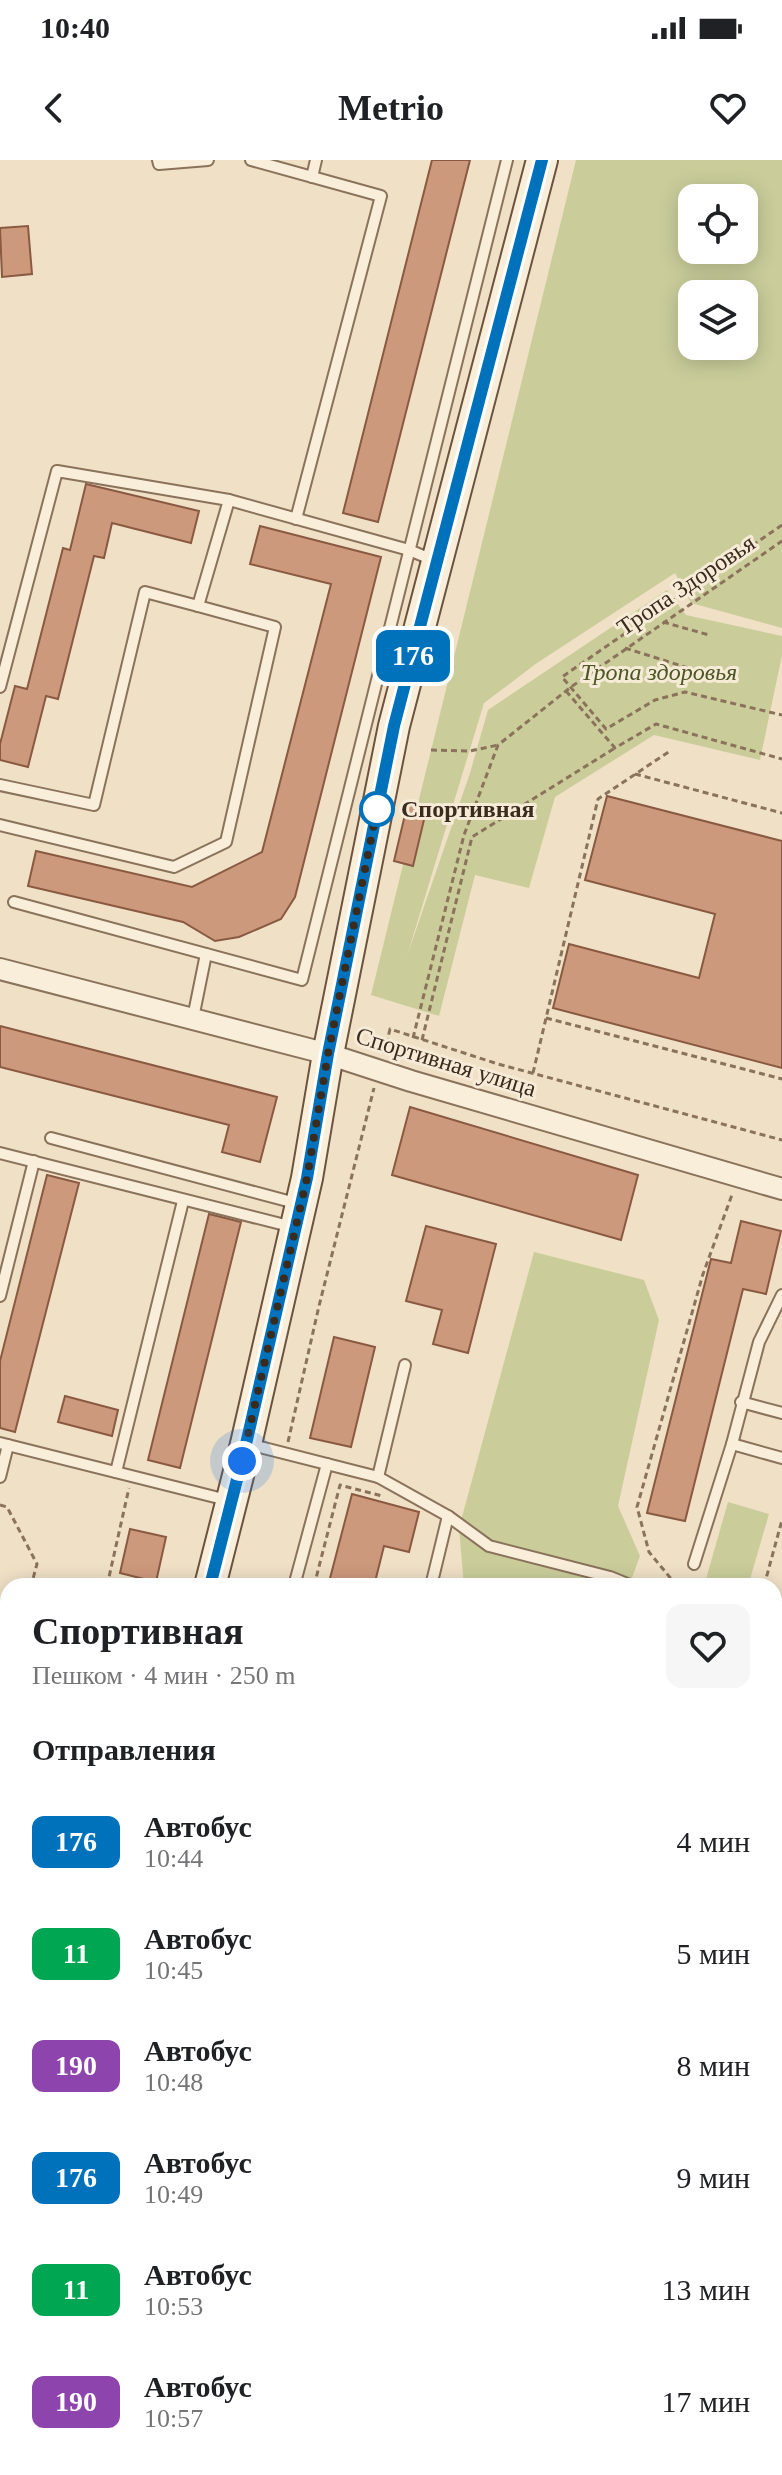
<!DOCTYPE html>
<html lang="ru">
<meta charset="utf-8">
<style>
:root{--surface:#fff;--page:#f6f6f6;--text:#202124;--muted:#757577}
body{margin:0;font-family:"Times New Roman",serif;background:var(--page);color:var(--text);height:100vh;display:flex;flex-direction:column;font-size:30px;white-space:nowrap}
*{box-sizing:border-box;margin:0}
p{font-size:26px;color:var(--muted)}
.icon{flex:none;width:44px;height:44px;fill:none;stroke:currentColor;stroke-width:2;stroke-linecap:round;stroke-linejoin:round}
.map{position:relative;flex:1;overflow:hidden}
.drawer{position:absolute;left:0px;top:1418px;width:782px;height:898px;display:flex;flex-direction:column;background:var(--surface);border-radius:24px 24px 0 0;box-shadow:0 4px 20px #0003}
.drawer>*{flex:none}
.badge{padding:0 16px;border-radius:12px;font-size:28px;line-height:52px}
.controls{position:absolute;left:678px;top:24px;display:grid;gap:16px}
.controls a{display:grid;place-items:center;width:80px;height:80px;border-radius:16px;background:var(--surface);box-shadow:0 4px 20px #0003;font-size:40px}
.you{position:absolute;width:40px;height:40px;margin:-20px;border:6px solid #fff;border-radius:50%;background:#1a73e8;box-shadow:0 0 0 12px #1a73e833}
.map>.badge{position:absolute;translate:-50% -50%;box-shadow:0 0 0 4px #fff}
h2{padding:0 32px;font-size:30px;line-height:72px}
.round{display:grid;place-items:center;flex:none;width:84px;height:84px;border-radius:16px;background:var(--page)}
.head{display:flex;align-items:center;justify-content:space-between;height:136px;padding:0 32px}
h1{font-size:38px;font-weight:700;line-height:60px}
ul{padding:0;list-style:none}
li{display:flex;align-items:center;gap:24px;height:112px;padding:0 32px}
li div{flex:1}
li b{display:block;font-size:30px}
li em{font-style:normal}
li .badge{min-width:88px;font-weight:700;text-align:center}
.status{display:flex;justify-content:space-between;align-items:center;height:56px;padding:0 40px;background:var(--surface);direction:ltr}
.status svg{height:22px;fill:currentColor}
header{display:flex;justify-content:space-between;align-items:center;height:104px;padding:0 32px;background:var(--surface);font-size:36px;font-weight:700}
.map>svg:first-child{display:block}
</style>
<div class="status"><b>10:40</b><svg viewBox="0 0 49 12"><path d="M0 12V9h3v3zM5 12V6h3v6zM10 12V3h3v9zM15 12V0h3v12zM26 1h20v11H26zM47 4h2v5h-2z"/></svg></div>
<header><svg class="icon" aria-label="back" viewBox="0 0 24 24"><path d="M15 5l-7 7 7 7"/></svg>Metrio<svg class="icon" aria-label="heart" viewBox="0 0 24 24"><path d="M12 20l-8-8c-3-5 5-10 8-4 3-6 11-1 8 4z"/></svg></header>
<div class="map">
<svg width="782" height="2315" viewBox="0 0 782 2315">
<rect width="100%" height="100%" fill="#efe0c6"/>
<g fill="#cacd9a" fill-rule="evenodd">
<path d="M576 0H782V468L691 443 675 413 537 503 484 543 407 796 470 613 488 550 667 430 686 455 782 476V495L760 600 654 575 555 637 529 728 475 715 439 856 371 835ZM692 38H744V90H692ZM692 134H744V186H692Z"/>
<path d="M534 1092 644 1120 659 1160 618 1346 640 1396 629 1426H464L459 1368Z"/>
<path d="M728 1342 769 1354 748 1426H704Z"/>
<path d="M774 2153 782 2155V2227L774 2224Z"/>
</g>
<g fill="#cd997c" stroke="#895a41" stroke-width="2">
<path d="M432 0H470L378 362 343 353Z"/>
<path d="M28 66 32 114 2 117 0 68Z"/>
<path d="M86 324 199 351 191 383 112 363 104 398 94 396 58 539 46 536 28 607 0 600V584L15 526 27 529 63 388 70 390Z"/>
<path d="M260 366 381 397 295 737 281 759 239 777 215 781 183 762 28 726 36 691 192 727 262 692 331 424 250 404Z"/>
<path d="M607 636 782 681V908L553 848 569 784 699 818 715 754 585 720Z"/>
<path d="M408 642 427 647 413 706 394 701Z"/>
<path d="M0 866 277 937 260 1002 222 992 229 965 0 907Z"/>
<path d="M410 947 638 1015 621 1080 392 1015Z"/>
<path d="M47 1015 79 1023 15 1272 0 1268V1201Z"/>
<path d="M209 1054 241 1062 180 1308 148 1300Z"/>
<path d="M741 1061 781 1071 766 1134 743 1129 685 1361 647 1353 711 1099 731 1103Z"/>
<path d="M426 1066 496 1084 468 1193 433 1184 442 1150 406 1141Z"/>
<path d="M334 1177 375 1187 351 1287 310 1278Z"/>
<path d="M65 1236 118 1250 112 1276 58 1262Z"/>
<path d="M352 1334 419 1352 409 1392 384 1386 374 1426H328Z"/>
<path d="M130 1369 166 1377 156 1422 120 1413Z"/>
</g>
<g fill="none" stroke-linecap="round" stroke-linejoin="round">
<g stroke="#8a725b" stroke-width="14">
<g id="lane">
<path d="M158 0 159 4 208 0"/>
<path d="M251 0 381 36 296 359"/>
<path d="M312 17 316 0"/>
<path d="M0 527 57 311 229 340 409 390 433 400"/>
<path d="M0 625 94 645 145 432 198 446"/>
<path d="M0 665 174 707 226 682 275 467 198 446 229 340"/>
<path d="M14 742 302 820 507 0"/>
<path d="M193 858 206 794"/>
<path d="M51 978 299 1044"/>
<path d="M0 993 293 1067"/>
<path d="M0 1136 34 1001"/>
<path d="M741 1242 782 1253"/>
<path d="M0 1283 227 1340"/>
<path d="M248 1284 378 1317 448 1356 489 1386 610 1417 632 1426"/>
<path d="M732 1284 782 1298"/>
<path d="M116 1312 183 1041"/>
<path d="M0 1317 8 1285"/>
<path d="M378 1317 405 1205"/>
<path d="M694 1404 732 1284 759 1182 782 1135"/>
<path d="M294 1426 327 1304"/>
<path d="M431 1426 448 1356"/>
<path d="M0 1745 8 1747"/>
<path d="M0 2010 8 2013"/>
<path d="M774 2144 782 2146"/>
<path d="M0 2205 8 2206"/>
<path d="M349 2308 377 2315"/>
<path d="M524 2308 554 2315"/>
<path d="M178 2315 180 2308"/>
<path d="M400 2315 404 2308"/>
</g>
</g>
<g stroke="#8a725b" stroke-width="24">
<path id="street" d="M0 809 328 894 411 921 782 1029"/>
</g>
<g stroke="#6c533f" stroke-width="34">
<g id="secondary">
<path d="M210 1426 246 1284 307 1018 328 894 394 566 542 0"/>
<path d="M0 1909 8 1911"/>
<path d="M0 2265 8 2235"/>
</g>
</g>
<g stroke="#8a725b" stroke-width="3" stroke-dasharray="6 4" stroke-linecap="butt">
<path d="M782 365 562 517 606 569 655 540 685 532 782 555"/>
<path d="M663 462 709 475"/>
<path d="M625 488 701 512"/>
<path d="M566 531 615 588 656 564 782 599"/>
<path d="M431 590 470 591 498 585"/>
<path d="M635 614 782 653"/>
<path d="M546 858 782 919"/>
<path d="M413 878 464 675 498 585 571 527 782 381"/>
<path d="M422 880 472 677 615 588"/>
<path d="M384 894 390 869 498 904 782 980"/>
<path d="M533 913 598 639 670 591"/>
<path d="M288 1282 319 1146 374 928"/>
<path d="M0 1345 7 1347 37 1404 31 1426"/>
<path d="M33 1420 55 1426"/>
<path d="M107 1426 129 1328"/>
<path d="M314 1426 340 1325 382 1336"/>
<path d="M677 1426 649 1392 637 1347 703 1114 733 1032"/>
<path d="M764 1426 782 1360"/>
<path d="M0 1463 8 1458"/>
<path d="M774 1518 782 1520"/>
<path d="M774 1684 778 1689 774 1707"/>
<path d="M774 1803 782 1798"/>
<path d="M774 1958 782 1960"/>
<path d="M774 2074 782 2076"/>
<path d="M0 2173 8 2175"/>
<path d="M88 2315 90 2308"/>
<path d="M636 2315 638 2308"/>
</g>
<use href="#lane" stroke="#f9eeda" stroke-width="10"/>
<use href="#street" stroke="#f9eeda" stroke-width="20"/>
<use href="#secondary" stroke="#f9eeda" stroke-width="30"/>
</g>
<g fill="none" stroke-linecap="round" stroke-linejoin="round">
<g stroke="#fff" stroke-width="18">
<path id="line" d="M210 1426 246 1284 307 1018 328 894 394 566 542 0"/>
</g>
<use href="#line" stroke="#0072bc" stroke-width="12"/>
<path stroke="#3a2b1f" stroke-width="8" stroke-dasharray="0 14.4" d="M242 1301 307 1018 328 894 377 649"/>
</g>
<circle fill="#fff" stroke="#0072bc" stroke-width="4" cx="377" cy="649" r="16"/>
<g text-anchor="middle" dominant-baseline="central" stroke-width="6" stroke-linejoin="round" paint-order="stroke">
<g font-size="24" fill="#3a2b1f" stroke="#f6ebd6">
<text transform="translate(686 425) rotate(-34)">Тропа Здоровья</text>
<text transform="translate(446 902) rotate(17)">Спортивная улица</text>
</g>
<g font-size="24" font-style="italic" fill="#4d5726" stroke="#f6ebd6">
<text x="659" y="512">Тропа здоровья</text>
</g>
<g font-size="24" font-weight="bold" fill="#3a2b1f" stroke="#f6ebd6" text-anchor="start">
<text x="401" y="649">Спортивная</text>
</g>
</g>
</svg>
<div class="controls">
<a><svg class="icon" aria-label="locate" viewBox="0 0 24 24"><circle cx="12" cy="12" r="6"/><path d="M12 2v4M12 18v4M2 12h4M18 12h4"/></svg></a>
<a><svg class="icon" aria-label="layers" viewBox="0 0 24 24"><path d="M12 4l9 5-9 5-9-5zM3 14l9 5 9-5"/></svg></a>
</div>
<div class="you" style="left:242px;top:1301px"></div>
<b class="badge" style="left:413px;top:496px;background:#0072bc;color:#fff">176</b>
<section class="drawer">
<div class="head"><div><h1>Спортивная</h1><p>Пешком · 4 мин · 250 m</p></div><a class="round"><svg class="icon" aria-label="heart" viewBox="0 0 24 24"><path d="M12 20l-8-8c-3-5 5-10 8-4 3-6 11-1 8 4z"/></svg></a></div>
<h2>Отправления</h2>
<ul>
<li><span class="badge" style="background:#0072bc;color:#fff">176</span><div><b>Автобус</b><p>10:44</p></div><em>4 мин</em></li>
<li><span class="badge" style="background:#00a651;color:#fff">11</span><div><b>Автобус</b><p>10:45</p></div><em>5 мин</em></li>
<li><span class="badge" style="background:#8e44ad;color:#fff">190</span><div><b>Автобус</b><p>10:48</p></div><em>8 мин</em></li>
<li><span class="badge" style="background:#0072bc;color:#fff">176</span><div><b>Автобус</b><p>10:49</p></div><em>9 мин</em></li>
<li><span class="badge" style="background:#00a651;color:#fff">11</span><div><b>Автобус</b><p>10:53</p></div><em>13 мин</em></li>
<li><span class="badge" style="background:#8e44ad;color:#fff">190</span><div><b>Автобус</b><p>10:57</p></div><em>17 мин</em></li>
</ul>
</section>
</div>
